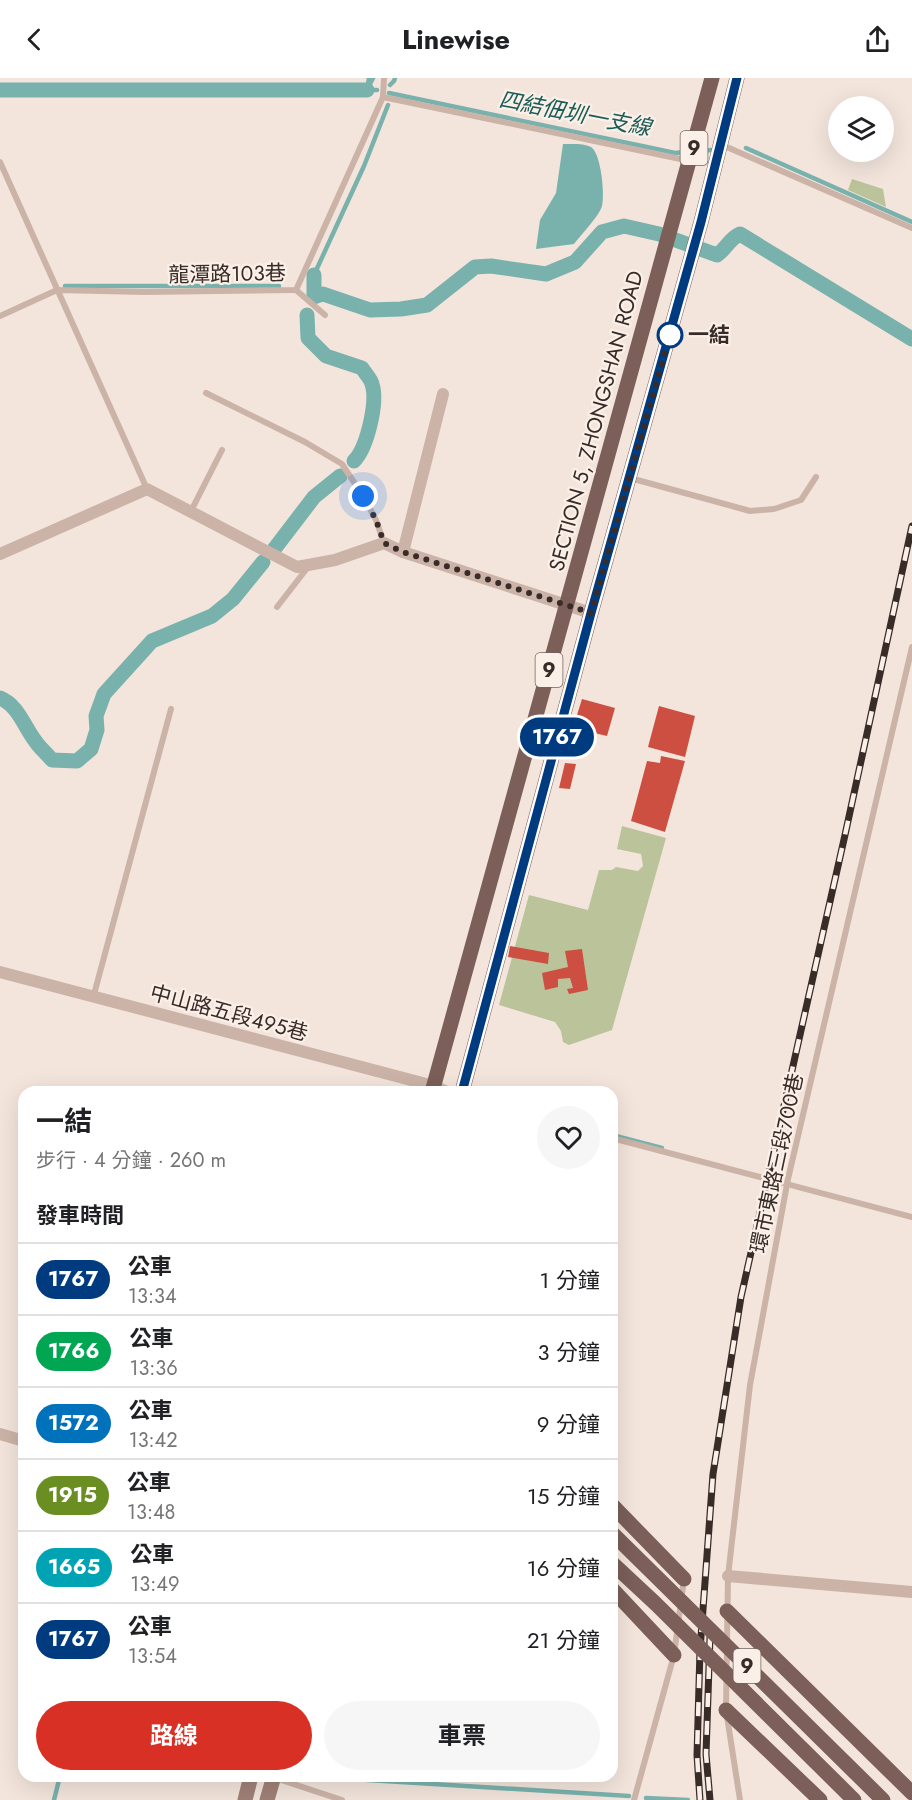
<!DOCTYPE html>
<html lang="zh-TW">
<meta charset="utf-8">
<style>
:root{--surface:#fff;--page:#f6f6f6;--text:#202124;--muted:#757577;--line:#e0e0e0;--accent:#d93025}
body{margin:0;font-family:Jost,"Noto Sans TC",sans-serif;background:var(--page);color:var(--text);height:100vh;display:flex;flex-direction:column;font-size:22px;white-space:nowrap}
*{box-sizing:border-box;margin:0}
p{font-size:20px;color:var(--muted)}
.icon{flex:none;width:33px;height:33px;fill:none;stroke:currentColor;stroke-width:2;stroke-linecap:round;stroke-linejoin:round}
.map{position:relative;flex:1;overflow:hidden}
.drawer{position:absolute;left:18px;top:1008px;width:600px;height:696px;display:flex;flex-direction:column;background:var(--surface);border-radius:18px;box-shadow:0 6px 24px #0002}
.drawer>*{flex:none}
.badge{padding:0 12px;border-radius:20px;font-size:21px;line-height:39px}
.tools{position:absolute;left:828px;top:18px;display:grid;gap:12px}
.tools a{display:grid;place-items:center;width:66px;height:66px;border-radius:50%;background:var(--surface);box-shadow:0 6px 24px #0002;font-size:30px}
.you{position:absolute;width:30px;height:30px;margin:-15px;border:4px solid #fff;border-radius:50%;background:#1a73e8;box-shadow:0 0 0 9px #1a73e833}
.map>.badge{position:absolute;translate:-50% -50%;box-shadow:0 0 0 3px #fff}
h2{padding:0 18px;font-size:22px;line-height:54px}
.round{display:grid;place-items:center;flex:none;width:63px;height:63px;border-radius:32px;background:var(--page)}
.summary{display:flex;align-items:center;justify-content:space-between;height:102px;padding:0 18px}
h1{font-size:28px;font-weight:700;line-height:45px}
.cta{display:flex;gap:12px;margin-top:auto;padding:12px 18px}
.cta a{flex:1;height:69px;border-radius:36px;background:var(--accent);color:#fff;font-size:24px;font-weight:700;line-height:69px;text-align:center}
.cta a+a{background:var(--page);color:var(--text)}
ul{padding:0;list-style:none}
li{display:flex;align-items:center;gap:18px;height:72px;padding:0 18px;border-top:2px solid var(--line)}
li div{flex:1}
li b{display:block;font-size:22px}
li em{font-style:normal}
li .badge{min-width:66px;font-weight:700;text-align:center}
header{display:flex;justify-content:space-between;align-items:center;height:78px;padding:0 18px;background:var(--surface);font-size:27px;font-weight:700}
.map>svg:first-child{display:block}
</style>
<header><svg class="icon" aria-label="back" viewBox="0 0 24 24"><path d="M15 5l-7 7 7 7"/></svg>Linewise<svg class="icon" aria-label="share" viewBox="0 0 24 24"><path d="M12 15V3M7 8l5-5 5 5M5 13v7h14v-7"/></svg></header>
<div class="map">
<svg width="912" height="1722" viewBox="0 0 912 1722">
<rect width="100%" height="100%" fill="#f3e5dc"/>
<g fill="#bbc39b">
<path d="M852 101 883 111 886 129 848 112Z"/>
<path d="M622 748 666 760 612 952 569 967 563 964 561 953 555 944 499 927 529 817 588 832 599 792H612L616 789 638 793 643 788 641 776 617 771Z"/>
</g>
<path fill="#79b2ad" d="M563 66C571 66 584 65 591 69 601 75 605 116 602 128 600 137 581 157 574 166L536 171 540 142 556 115Z"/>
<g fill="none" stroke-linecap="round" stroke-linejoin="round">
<g stroke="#79b2ad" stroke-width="4.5">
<path d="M390 7 394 3 395 0"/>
<path d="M367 12 373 0"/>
<path d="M367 12 369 0"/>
<path d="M367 12H377"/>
<path d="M389 15 642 68 675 75 685 74"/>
<path d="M746 70 912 144"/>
<path d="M702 73 711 72"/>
<path d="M314 197 364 88 388 27"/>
<path d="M65 208H279"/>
<path d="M313 217H314"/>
<path d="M612 1057 662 1070"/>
<path d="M303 1698 629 1718"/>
<path d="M646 1720 688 1722"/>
<path d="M54 1722 60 1698"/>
</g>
<g stroke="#79b2ad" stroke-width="15">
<path d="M0 12H367"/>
<path d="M314 197V217"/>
<path d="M314 219 323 216 370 232 401 231 427 227 475 189 491 188 546 196 575 184 602 154 624 148 659 156 717 177C726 171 730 160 740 156L912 261"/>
<path d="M307 237 308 260 326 278 362 290C365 295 371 301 372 306 378 324 367 370 354 383"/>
<path d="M272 474 314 419 340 398"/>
<path d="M0 620C19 628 24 649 36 664 40 670 47 676 52 682L77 683 91 671 97 652 96 638 104 616 152 563 212 538 233 521 263 484"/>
</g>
</g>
<g fill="#cc4f41">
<path d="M582 621 615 630 607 658 573 650Z"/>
<path d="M659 628 695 638 685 679 648 669Z"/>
<path d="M661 678 685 683 665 754 631 743 647 683 660 685Z"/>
<path d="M565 685 576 686 570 711 559 710Z"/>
<path d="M510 868 549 875 548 886 508 879Z"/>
<path d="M582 871 588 912 569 916 567 911 573 910 570 900 558 901V909L545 912 542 895 568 889 565 873Z"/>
</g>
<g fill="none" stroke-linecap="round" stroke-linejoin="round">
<g stroke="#ccb3a7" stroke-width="6">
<path d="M384 0 383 19 690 83"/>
<path d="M720 66 912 150"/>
<path d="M0 84 147 411"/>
<path d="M296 212 325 237"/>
<path d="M0 238 57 212 144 214 296 212 383 19"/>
<path d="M206 315 305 364 342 386 363 418 376 442 384 465"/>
<path d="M630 400 750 433 774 431 801 422 816 399"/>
<path d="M191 433 222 372"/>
<path d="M277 529 308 489"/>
<path d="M93 920 171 631"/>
<path d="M612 1060 912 1139"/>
<path d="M275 1700 342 1722"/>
<path d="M634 1722 674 1577 684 1501"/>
<path d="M740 1722 726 1632 728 1498 750 1307 788 1101 912 569"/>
</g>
<g stroke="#ccb3a7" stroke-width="12">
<path d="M403 474 443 316"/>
<path d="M0 476 147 411 297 489 335 482 384 465 403 474 591 535"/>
<path d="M0 894 434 1008 447 1014"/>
<path d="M0 1356 24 1363"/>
<path d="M728 1498 912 1514"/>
</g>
<g stroke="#a08178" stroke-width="15">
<path d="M245 1722 251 1698"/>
<path d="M267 1722 274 1698"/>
</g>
<g stroke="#7b5f58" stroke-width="15">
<path d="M432 1014 712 0"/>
<path d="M462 1014 591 535 701 144 737 0"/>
<path d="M612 1427 684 1501"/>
<path d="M612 1511 674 1577"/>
<path d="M727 1533 912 1715"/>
<path d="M726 1632 820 1722"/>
</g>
<g stroke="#382b28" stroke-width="7">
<g id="rail">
<path d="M710 1559 706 1676 710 1722"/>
<path d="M700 1722 697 1677 700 1572 713 1396 741 1219 845 757 912 448"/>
</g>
</g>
<use href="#rail" stroke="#fbf0e8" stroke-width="4.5" stroke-dasharray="14" stroke-linecap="butt"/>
<g stroke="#7b5f58" stroke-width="15">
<path d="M612 1455 883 1722"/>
<path d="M612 1485 656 1526 854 1722"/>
</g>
</g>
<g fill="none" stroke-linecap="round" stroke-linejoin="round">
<g stroke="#fff" stroke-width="14">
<path id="line" d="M462 1014 591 535 701 144 737 0"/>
</g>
<use href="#line" stroke="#003b80" stroke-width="9"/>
<path stroke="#382b28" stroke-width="6" stroke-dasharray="0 10.8" d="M363 418 376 442 384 465 403 474 591 535 670 257"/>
</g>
<circle fill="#fff" stroke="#003b80" stroke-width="3" cx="670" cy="257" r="12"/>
<g text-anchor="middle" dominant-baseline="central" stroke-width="4.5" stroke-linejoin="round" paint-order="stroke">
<g fill="#fbf0e8" stroke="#726662" stroke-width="1.5">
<rect x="680.5" y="53" width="27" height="34" rx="4.5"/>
<rect x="535.5" y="575" width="27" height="34" rx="4.5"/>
<rect x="733.5" y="1571" width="27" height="34" rx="4.5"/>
</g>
<g font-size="20" font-weight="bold" fill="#382b28">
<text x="694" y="70">9</text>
<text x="549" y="592">9</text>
<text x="747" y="1588">9</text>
</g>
<g font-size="21" fill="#382b28" stroke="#fbf0e8">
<text transform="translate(227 196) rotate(-1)">龍潭路103巷</text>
<text transform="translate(596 343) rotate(-75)">SECTION 5, ZHONGSHAN ROAD</text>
<text transform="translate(229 935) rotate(15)">中山路五段495巷</text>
<text transform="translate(777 1085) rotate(-78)">環市東路三段700巷</text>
</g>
<g font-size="21" font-weight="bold" fill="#382b28" stroke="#fbf0e8" text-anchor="start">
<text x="688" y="257">一結</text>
</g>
<g font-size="22" font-style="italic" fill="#1b5c57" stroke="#fbf0e8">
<text transform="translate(575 35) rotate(11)">四結佃圳一支線</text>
</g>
</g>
</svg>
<div class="tools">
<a><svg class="icon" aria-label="layers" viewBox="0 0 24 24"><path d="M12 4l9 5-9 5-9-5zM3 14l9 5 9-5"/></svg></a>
</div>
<div class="you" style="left:363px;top:418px"></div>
<b class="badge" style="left:557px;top:659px;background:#003b80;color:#fff">1767</b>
<section class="drawer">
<div class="summary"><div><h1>一結</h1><p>步行 · 4 分鐘 · 260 m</p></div><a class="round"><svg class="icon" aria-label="heart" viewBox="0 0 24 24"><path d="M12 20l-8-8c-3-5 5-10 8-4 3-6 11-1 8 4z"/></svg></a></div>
<h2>發車時間</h2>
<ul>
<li><span class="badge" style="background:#003b80;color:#fff">1767</span><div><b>公車</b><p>13:34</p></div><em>1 分鐘</em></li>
<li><span class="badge" style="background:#00a651;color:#fff">1766</span><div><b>公車</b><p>13:36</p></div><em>3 分鐘</em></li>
<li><span class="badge" style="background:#0072bc;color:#fff">1572</span><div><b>公車</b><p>13:42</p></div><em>9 分鐘</em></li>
<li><span class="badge" style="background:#6b8e23;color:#fff">1915</span><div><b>公車</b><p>13:48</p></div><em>15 分鐘</em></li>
<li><span class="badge" style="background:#00a3b4;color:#fff">1665</span><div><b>公車</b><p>13:49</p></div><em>16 分鐘</em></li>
<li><span class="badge" style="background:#003b80;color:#fff">1767</span><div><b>公車</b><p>13:54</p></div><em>21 分鐘</em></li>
</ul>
<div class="cta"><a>路線</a><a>車票</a></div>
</section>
</div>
